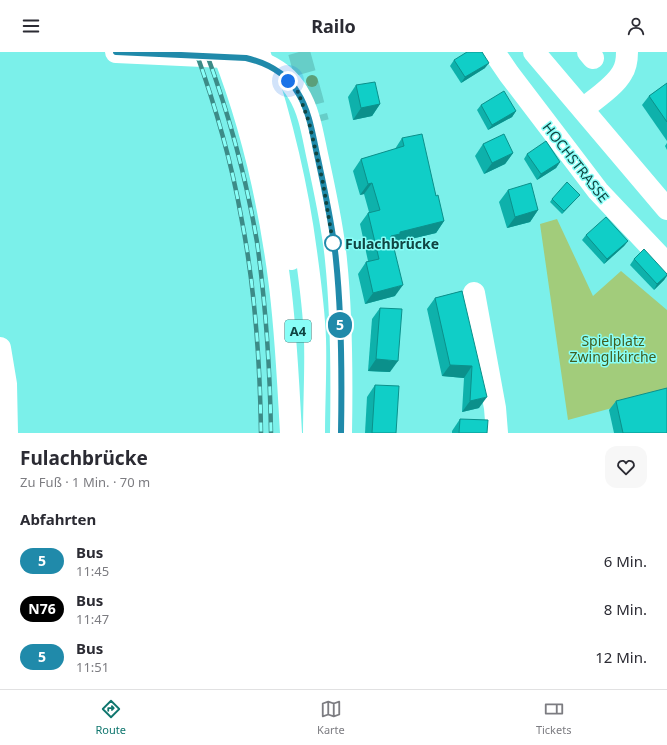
<!DOCTYPE html>
<html lang="de">
<meta charset="utf-8">
<style>
:root{--surface:#fff;--page:#f7f7f7;--text:#2b2b33;--muted:#7c7c81;--line:#e1e1e2;--accent:#0f766e}
body{margin:0;font-family:"Noto Sans",sans-serif;background:var(--page);color:var(--text);height:100vh;display:flex;flex-direction:column;font-size:15px;white-space:nowrap}
*{box-sizing:border-box;margin:0}
p{font-size:13px;color:var(--muted)}
.icon{flex:none;width:22px;height:22px;fill:none;stroke:currentColor;stroke-width:2;stroke-linecap:round;stroke-linejoin:round}
.map{position:relative;height:381px;overflow:hidden}
.panel{display:flex;flex-direction:column;background:var(--surface);flex:1}
.panel>*{flex:none}
.badge{padding:0 8px;border-radius:13px;font-size:14px;line-height:26px}
.you{position:absolute;width:20px;height:20px;margin:-10px;border:3px solid #fff;border-radius:50%;background:#1a73e8;box-shadow:0 0 0 6px #1a73e833}
.map>.badge{position:absolute;translate:-50% -50%;box-shadow:0 0 0 2px #fff}
h2{padding:0 20px;font-size:15px;line-height:36px}
.round{display:grid;place-items:center;flex:none;width:42px;height:42px;border-radius:12px;background:var(--page)}
.summary{display:flex;align-items:center;justify-content:space-between;height:68px;padding:0 20px}
h1{font-size:19px;font-weight:700;line-height:30px}
ul{padding:0;list-style:none}
li{display:flex;align-items:center;gap:12px;height:48px;padding:0 20px}
li div{flex:1}
li b{display:block;font-size:15px}
li em{font-style:normal}
li .badge{min-width:44px;font-weight:700;text-align:center}
header{display:flex;justify-content:space-between;align-items:center;height:52px;padding:0 20px;background:var(--surface);font-size:18px;font-weight:700}
.tab-bar{display:flex;justify-content:space-around;align-items:center;height:56px;border-top:1px solid var(--line);background:var(--surface);font-size:11px;color:var(--muted)}
.tab-bar a{display:grid;justify-items:center;gap:2px}
.tab-bar .selected{color:var(--accent)}
.map>svg:first-child{display:block}
</style>
<header><svg class="icon" aria-label="menu" viewBox="0 0 24 24"><path d="M4 6h16M4 12h16M4 18h16"/></svg>Railo<svg class="icon" aria-label="person" viewBox="0 0 24 24"><circle cx="12" cy="8" r="4"/><path d="M4 21q1-7 8-7t8 7"/></svg></header>
<div class="map">
<svg width="667" height="381" viewBox="0 0 667 381">
<rect width="100%" height="100%" fill="#7bf0ea"/>
<path fill="#a2cc7b" d="M557 167 593 244 621 219 667 258V341L568 368 540 172Z"/>
<g fill="none" stroke-linecap="round" stroke-linejoin="round">
<path stroke="#66cec8" stroke-width="22" stroke-dasharray="22 11" stroke-linecap="butt" d="M299 0 312 47 318 70"/>
<g stroke="#fff" stroke-width="22">
<path d="M494 0 509 22 598 139 667 212"/>
<path d="M534 0 667 157"/>
<path d="M588 0 593 6"/>
<path d="M583 57C595 47 615 34 622 21 626 15 627 7 627 0"/>
<path d="M474 241 495 356 497 381"/>
<path d="M0 296 6 332 7 381"/>
</g>
<path stroke="#fff" stroke-width="22" d="M116 0 246 6C267 11 287 22 298 41 310 60 313 85 318 107 325 140 333 175 336 208 342 266 342 324 341 381"/>
<g stroke="#fff" stroke-width="22">
<path d="M223 0C251 72 269 150 279 226 286 278 288 330 291 381"/>
<path d="M242 0C266 66 282 137 291 207"/>
<path d="M259 0C281 66 297 131 306 200 310 229 314 258 315 287 316 318 314 350 314 381"/>
</g>
<g stroke="#3c8b87" stroke-width="4.5">
<g id="rail">
<path d="M196 0C215 53 231 108 241 164 255 235 260 308 261 381"/>
<path d="M206 0C229 62 246 125 257 190 266 254 270 317 271 381"/>
</g>
</g>
<use href="#rail" stroke="#88fef7" stroke-width="3" stroke-dasharray="9" stroke-linecap="butt"/>
</g>
<circle fill="#5b9f7a" cx="312" cy="29" r="6"/>
<g fill="#0eb1ab">
<path d="M454 8 485 16 461 31 450 14Z"/>
<path d="M667 31V89L642 53 649 44Z"/>
<path d="M356 33 380 52 372 64 353 68 348 45Z"/>
<path d="M481 53 516 59 512 65 488 78 477 58Z"/>
<path d="M402 86 436 144 444 169 436 181 394 191 393 193 395 244 365 252 358 222 366 210 368 209 360 172 368 161 369 160 364 142 360 143 353 119 361 107 395 97Z"/>
<path d="M667 91V98L665 94Z"/>
<path d="M483 92 513 101 505 112 484 122 475 104Z"/>
<path d="M527 102 560 110 556 116 537 128 524 107Z"/>
<path d="M508 138 538 158 530 170 507 176 499 150Z"/>
<path d="M580 143 562 162 550 150 552 147Z"/>
<path d="M586 183 628 189 624 194 604 212 582 188Z"/>
<path d="M634 207 667 224 664 228 654 238 630 213Z"/>
<path d="M462 239 479 356 462 360 464 326 442 324 427 257 435 246Z"/>
<path d="M380 256 390 320 368 319 372 267Z"/>
<path d="M375 333 396 381H365L367 345Z"/>
<path d="M616 349 667 381H614L609 358Z"/>
<path d="M460 367 487 381H452V379Z"/>
</g>
<g fill="#0b908b">
<path d="M489 11 485 16 461 31 465 25Z"/>
<path d="M380 52 372 64 353 68 361 56Z"/>
<path d="M516 59 512 65 488 78 492 73Z"/>
<path d="M513 101 505 112 484 122 492 111Z"/>
<path d="M560 110 556 116 537 128 541 122Z"/>
<path d="M372 131 364 142 360 143 368 132Z"/>
<path d="M580 143 578 145 562 162 564 159Z"/>
<path d="M538 158 530 170 507 176 515 165Z"/>
<path d="M444 169 436 181 394 191 392 194 391 184 400 180Z"/>
<path d="M628 189 624 194 604 212 607 207Z"/>
<path d="M667 223 664 228 654 238 657 232Z"/>
<path d="M403 233 395 244 365 252 373 241Z"/>
<path d="M376 307 398 309 390 320 368 319Z"/>
<path d="M450 313 472 314 464 326 442 324Z"/>
<path d="M487 345 479 356 462 360 470 349Z"/>
</g>
<g fill="#10cec7" stroke="#0b908b">
<path d="M467 0H482L489 11 465 25 454 8Z"/>
<path d="M375 30 380 52 361 56 356 33Z"/>
<path d="M667 31V70L649 44Z"/>
<path d="M504 39 516 59 492 73 481 53Z"/>
<path d="M422 82 436 144 438 143 444 169 400 180V182L391 184 403 233 373 241 366 210 379 207 368 161 380 158 372 131 368 132 361 107 404 94 402 86Z"/>
<path d="M504 82 513 101 492 111 483 92Z"/>
<path d="M546 89 560 110 541 122 527 102Z"/>
<path d="M567 130 580 143 564 159 552 147Z"/>
<path d="M531 131 538 158 515 165 508 138Z"/>
<path d="M606 165 628 189 607 207 586 183Z"/>
<path d="M644 197 667 222V223L657 232 634 207Z"/>
<path d="M462 239 487 345 470 349 472 314 450 313 435 246Z"/>
<path d="M380 256 402 257 398 309 376 307Z"/>
<path d="M375 333 399 334 396 381H372Z"/>
<path d="M667 336V381H623L616 349Z"/>
<path d="M460 367 488 368 487 381H459Z"/>
</g>
<g fill="none" stroke-linecap="round" stroke-linejoin="round">
<g stroke="#fff" stroke-width="9">
<path id="line" d="M116 0 246 6C267 11 287 22 298 41 310 60 313 85 318 107 325 140 333 175 336 208 342 266 342 324 341 381"/>
</g>
<use href="#line" stroke="#208aaa" stroke-width="6"/>
<path stroke="#104542" stroke-width="4" stroke-dasharray="0 7.2" d="M288 29 298 40 309 70 323 131 333 191"/>
</g>
<circle fill="#fff" stroke="#208aaa" stroke-width="2" cx="333" cy="191" r="8"/>
<g text-anchor="middle" dominant-baseline="central" stroke-width="3" stroke-linejoin="round" paint-order="stroke">
<rect fill="#88fef7" stroke="#347c78" stroke-width="1" x="285" y="268" width="26" height="22" rx="3"/>
<g font-size="13" font-weight="bold" fill="#104542">
<text x="298" y="279">A4</text>
</g>
<g font-size="14" fill="#104542" stroke="#88fef7">
<text transform="translate(576 110) rotate(52)">HOCHSTRASSE</text>
</g>
<g font-size="14" font-weight="bold" fill="#104542" stroke="#88fef7" text-anchor="start">
<text x="345" y="191">Fulachbrücke</text>
</g>
<g font-size="14" fill="#405d1f" stroke="#88fef7">
<text x="613" y="288">Spielplatz<tspan x="613" dy="16">Zwinglikirche</tspan></text>
</g>
</g>
</svg>
<div class="you" style="left:288px;top:29px"></div>
<b class="badge" style="left:340px;top:273px;background:#208aaa;color:#fff">5</b>
</div>
<section class="panel">
<div class="summary"><div><h1>Fulachbrücke</h1><p>Zu Fuß · 1 Min. · 70 m</p></div><a class="round"><svg class="icon" aria-label="heart" viewBox="0 0 24 24"><path d="M12 20l-8-8c-3-5 5-10 8-4 3-6 11-1 8 4z"/></svg></a></div>
<h2>Abfahrten</h2>
<ul>
<li><span class="badge" style="background:#208aaa;color:#fff">5</span><div><b>Bus</b><p>11:45</p></div><em>6 Min.</em></li>
<li><span class="badge" style="background:#000;color:#fff">N76</span><div><b>Bus</b><p>11:47</p></div><em>8 Min.</em></li>
<li><span class="badge" style="background:#208aaa;color:#fff">5</span><div><b>Bus</b><p>11:51</p></div><em>12 Min.</em></li>
</ul>
</section>
<nav class="tab-bar">
<a class="selected"><svg class="icon" aria-label="directions" viewBox="0 0 24 24"><path d="M12 3l9 9-9 9-9-9zM9 14v-3h6M13 9l2 2-2 2"/></svg>Route</a>
<a><svg class="icon" aria-label="map" viewBox="0 0 24 24"><path d="M3 6l6-2 6 2 6-2v14l-6 2-6-2-6 2zM9 4v14M15 6v14"/></svg>Karte</a>
<a><svg class="icon" aria-label="tickets" viewBox="0 0 24 24"><path d="M3 7h18v10H3zM15 7v10"/></svg>Tickets</a>
</nav>
